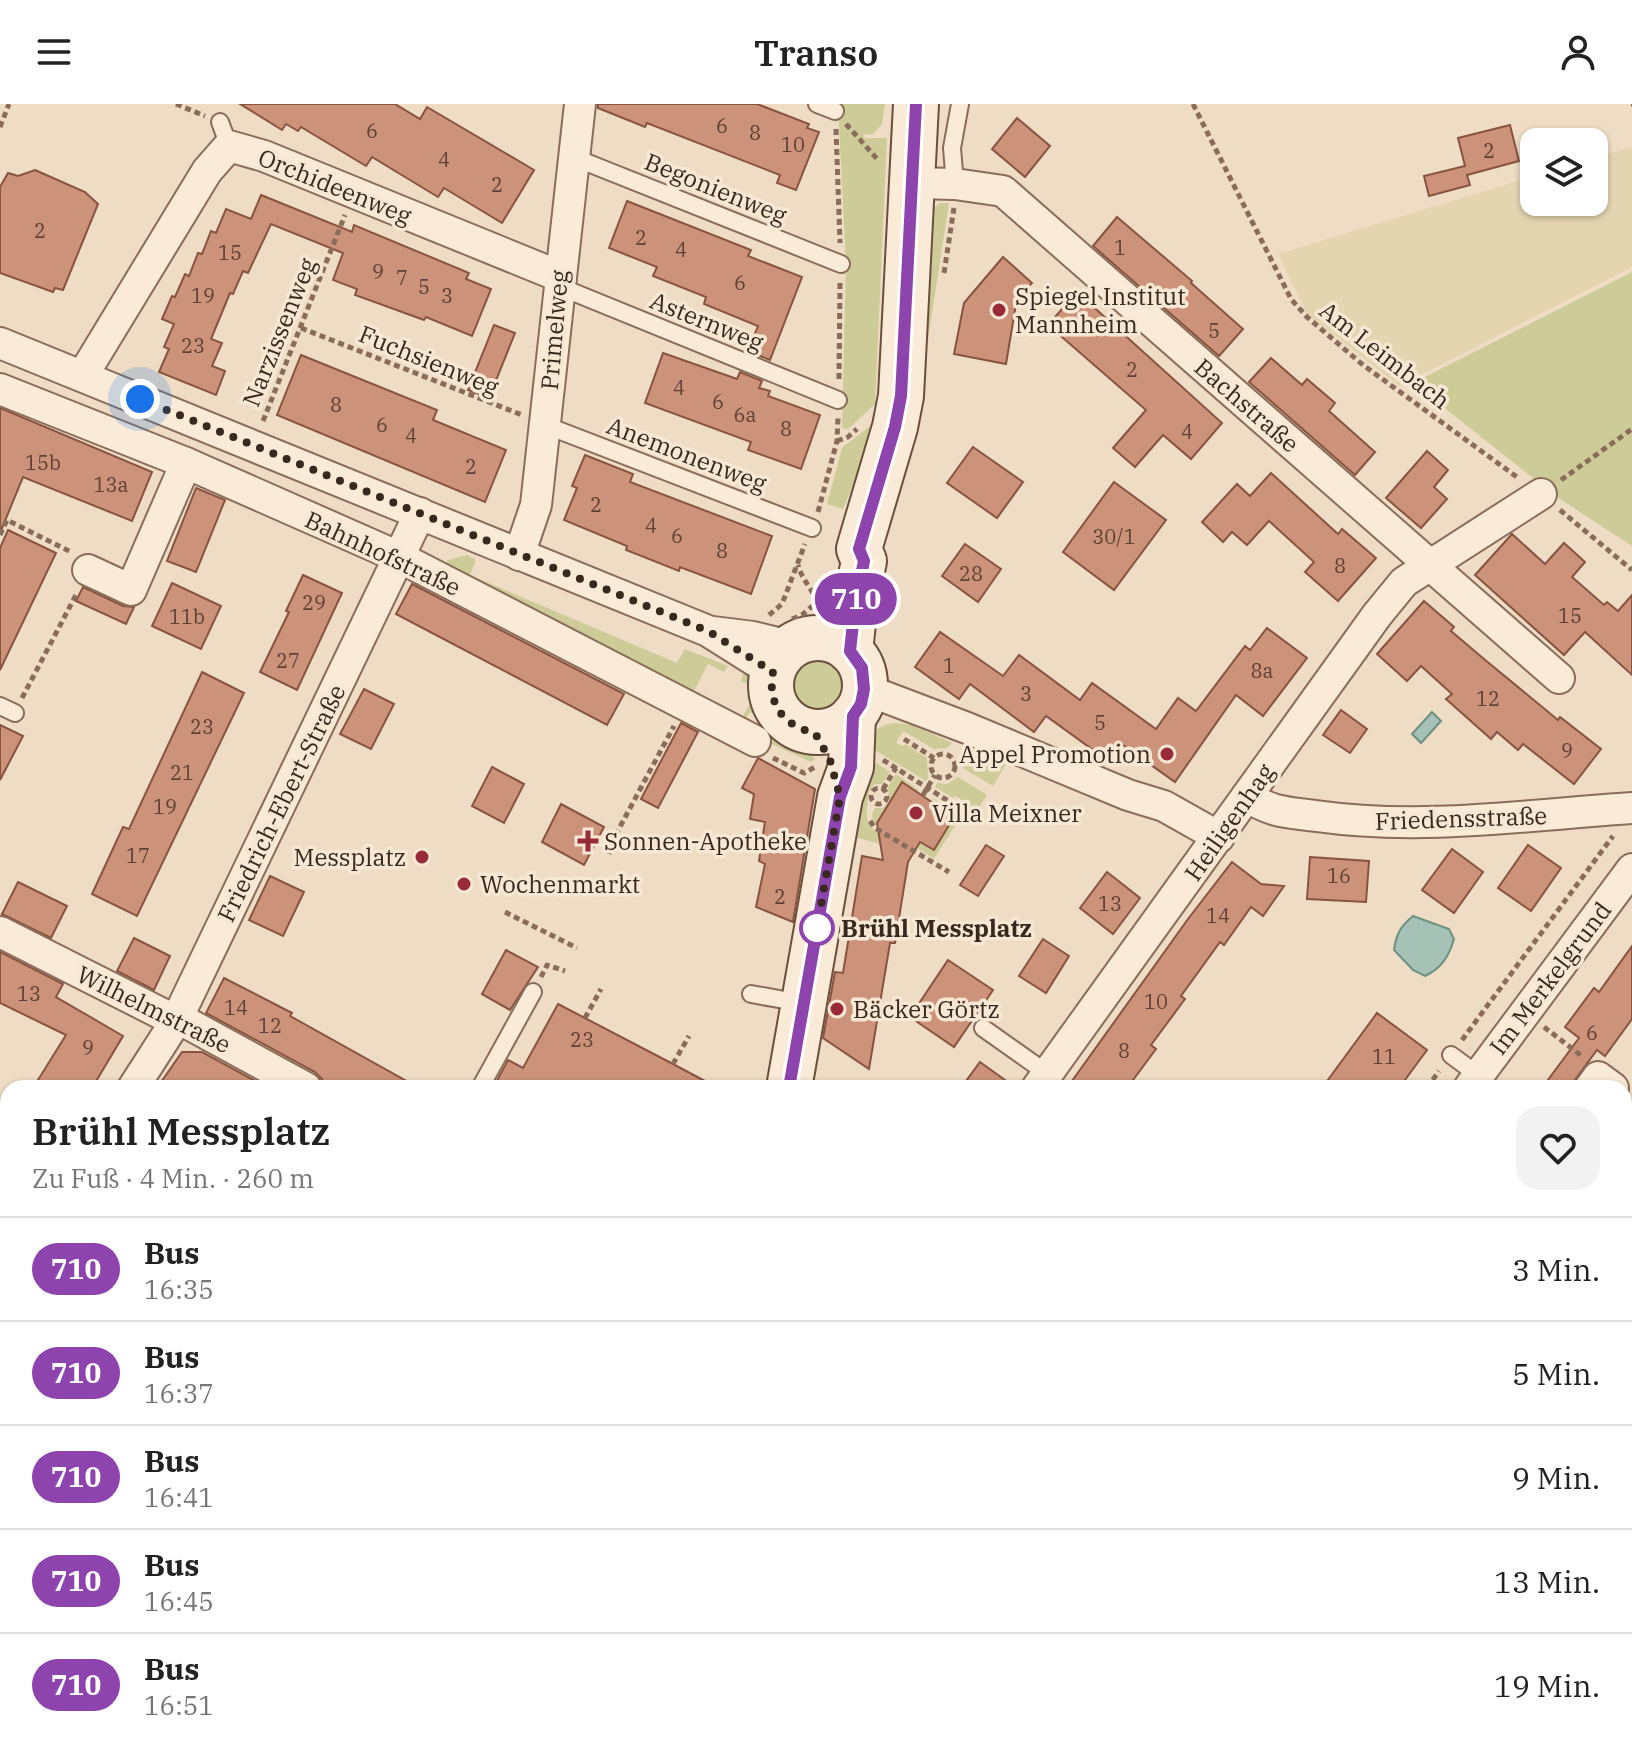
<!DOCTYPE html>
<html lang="de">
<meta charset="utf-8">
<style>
:root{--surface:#fff;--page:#f2f2f2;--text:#222;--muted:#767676;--line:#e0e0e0}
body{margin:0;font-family:"IBM Plex Serif",serif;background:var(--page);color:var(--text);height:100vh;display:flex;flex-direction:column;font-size:30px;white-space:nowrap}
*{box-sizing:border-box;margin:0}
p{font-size:26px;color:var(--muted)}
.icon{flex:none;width:44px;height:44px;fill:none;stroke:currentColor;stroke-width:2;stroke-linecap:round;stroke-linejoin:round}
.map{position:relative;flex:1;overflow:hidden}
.panel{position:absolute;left:0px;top:976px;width:1632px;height:674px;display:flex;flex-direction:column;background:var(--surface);border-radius:24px 24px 0 0;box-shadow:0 2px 6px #0004}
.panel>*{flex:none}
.badge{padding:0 16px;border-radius:26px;font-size:28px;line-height:52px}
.controls{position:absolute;left:1520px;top:24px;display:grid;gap:16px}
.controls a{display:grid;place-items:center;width:88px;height:88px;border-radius:16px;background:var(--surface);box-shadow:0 2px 6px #0004;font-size:40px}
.you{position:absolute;width:40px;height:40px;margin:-20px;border:6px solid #fff;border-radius:50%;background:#1a73e8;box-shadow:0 0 0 12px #1a73e833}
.map>.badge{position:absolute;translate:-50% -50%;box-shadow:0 0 0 4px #fff}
.round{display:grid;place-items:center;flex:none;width:84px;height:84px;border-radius:24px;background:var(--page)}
.headline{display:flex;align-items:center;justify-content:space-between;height:136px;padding:0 32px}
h1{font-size:38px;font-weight:600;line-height:60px}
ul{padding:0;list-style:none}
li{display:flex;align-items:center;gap:24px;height:104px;padding:0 32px;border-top:2px solid var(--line)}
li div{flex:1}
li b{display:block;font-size:30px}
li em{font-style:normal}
li .badge{min-width:88px;font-weight:700;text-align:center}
header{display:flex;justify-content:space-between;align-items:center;height:104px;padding:0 32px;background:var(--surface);font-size:36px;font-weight:600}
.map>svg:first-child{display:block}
</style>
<header><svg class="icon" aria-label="menu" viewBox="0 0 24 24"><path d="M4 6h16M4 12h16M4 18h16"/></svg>Transo<svg class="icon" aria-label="person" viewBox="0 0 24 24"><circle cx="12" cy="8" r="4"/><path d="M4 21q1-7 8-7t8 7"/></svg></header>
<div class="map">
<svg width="1632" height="1649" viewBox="0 0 1632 1649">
<rect width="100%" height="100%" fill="#eedcc4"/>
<path fill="#e4d5b1" d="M1632 43V163L1399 282 1308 211 1278 150 1534 72V98H1594V54Z"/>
<g fill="#cdcc98">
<path d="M838 0H885L882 20 873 30 863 31 864 34H887L875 300 848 325 842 324 846 161Z"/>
<path d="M940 99H949L924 261 931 106Z"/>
<path d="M1632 168V442L1557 393 1413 279Z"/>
<path d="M874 319 878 321 843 405 827 400 842 344Z"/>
<path d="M467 451 476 456 470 471 677 559 685 545 728 562 724 568 708 560 693 589 440 465 448 456Z"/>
<circle cx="817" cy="582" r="28"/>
<path d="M745 564 759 573C761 597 765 616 785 630 796 639 807 643 815 655L811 658 763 636 771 619 750 608 741 624 742 614 758 585 741 577Z"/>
<path d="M892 619 913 621 952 639 947 644 934 645 903 627 896 639 903 642 905 640 927 654 928 674 926 677 868 642C872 627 877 623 892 619Z"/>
<path d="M965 643 1006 660 993 682 963 664 960 650Z"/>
<path d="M866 652 890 668 882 680H875C866 688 869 694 867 704 864 726 881 731 898 741L897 744 854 733Z"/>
<path d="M896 670 919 686 918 688 902 678 880 715 877 716 889 729 873 719 872 710 875 704H883L889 698 888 683Z"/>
<path d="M958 673 987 691 976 708 959 698 961 695 955 692 953 694 935 683 937 679 947 680Z"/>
<path d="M930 692 961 712 934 755 917 744 920 738 934 746 954 713Z"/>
</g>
<g fill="#a6c1b6" stroke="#6d9083" stroke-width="2">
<path d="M1432 608 1441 617 1421 639 1412 630Z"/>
<path d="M1413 812 1449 825 1454 835C1449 852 1442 864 1425 872L1413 866 1394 846C1396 830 1401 822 1413 812Z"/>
</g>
<g fill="#cc927a" stroke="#885440" stroke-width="2">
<path d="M240 0H395L420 15 427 3 534 66 502 119 444 84 438 93 372 53 366 62 301 23 298 27 286 20 282 26Z"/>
<path d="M598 0H757L809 20 807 24 819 28 796 86 777 79 780 71 647 19 645 23 598 4Z"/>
<path d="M1017 14 1050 42 1025 73 992 45Z"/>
<path d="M1510 21 1519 57 1467 71 1470 81 1429 92 1424 72 1465 62 1458 34Z"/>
<path d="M35 66 85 88 98 100 63 186 55 184 53 188 0 169V83L8 69 18 72Z"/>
<path d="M261 91 352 128 354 121 469 169 466 175 491 185 472 232 426 213 424 216 355 191 357 185 333 176 343 149 271 120 248 169 243 167 233 190 230 189 211 235 222 239 212 262 225 267 216 291 159 268 169 245 164 243 174 220 162 215 172 192 175 193 185 170 189 172 198 149 202 150 211 127 216 129 226 105 251 115Z"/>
<path d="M627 97 751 146 748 152 802 173 770 256 748 247 758 222 704 200 706 193 653 172 657 163 609 144Z"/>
<path d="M1117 113 1192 177 1191 179 1243 225 1219 252 1093 142Z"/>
<path d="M1003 153 1032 179 1017 194 1006 260 954 250 964 199Z"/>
<path d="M1077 188 1222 319 1191 355 1163 331 1135 363 1113 344 1146 306 1048 221Z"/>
<path d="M494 221 515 229 489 294 468 286Z"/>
<path d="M663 249 737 275 740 268 762 277 759 284 770 287 768 292 820 311 801 365 748 346 751 338 645 299Z"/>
<path d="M301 251 437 306 433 316 506 346 485 398 277 311Z"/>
<path d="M1271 254 1302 281 1307 275 1335 299 1329 307 1375 348 1355 371 1249 278Z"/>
<path d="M0 304 152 368 132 417 23 373 0 429Z"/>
<path d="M973 343 1023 378 997 414 947 379Z"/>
<path d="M1427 347 1448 366 1434 383 1447 395 1421 424 1386 394Z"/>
<path d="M585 351 633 370 630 378 772 432 751 490 680 463 679 467 626 446 627 442 564 416 577 384 572 382Z"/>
<path d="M1271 369 1338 430 1342 425 1376 454 1338 497 1305 468 1314 458 1269 417 1247 441 1232 428 1223 438 1202 418 1237 380 1250 392Z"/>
<path d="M1114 378 1166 416 1114 486 1063 448Z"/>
<path d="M196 384 225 396 196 468 167 457Z"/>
<path d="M8 426 56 449 0 566V444Z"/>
<path d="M1512 430 1545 460 1564 439 1585 458 1572 473 1604 501 1607 498 1618 507 1632 491V571L1585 528 1564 551 1475 471Z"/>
<path d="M965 440 1001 465 978 498 942 472Z"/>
<path d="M303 471 342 489 297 586 260 568 289 508 286 507Z"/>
<path d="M172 479 221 502 201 545 152 522Z"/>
<path d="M412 480 624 590 607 621 396 510Z"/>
<path d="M83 483 123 502 134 503 126 520 76 497Z"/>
<path d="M1424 497 1454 523 1451 527 1484 555 1558 616 1560 613 1601 645 1574 680 1523 640 1518 646 1497 628 1491 635 1446 595 1452 590 1421 562 1407 577 1377 550Z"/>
<path d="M1267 524 1307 554 1263 612 1236 591 1175 678 1120 639 1107 656 1046 612 1034 628 970 580 959 595 915 563 940 528 1003 572 1019 551 1080 596 1092 579 1156 625 1178 594 1196 607 1245 542 1250 546Z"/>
<path d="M202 568 244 589 137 812 92 790 123 723 129 725Z"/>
<path d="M364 585 394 600 371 645 340 630Z"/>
<path d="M1341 606 1367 625 1350 649 1323 631Z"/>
<path d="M681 619 698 628 658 704 641 695Z"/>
<path d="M0 621 23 632 0 676Z"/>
<path d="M758 654 815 685 793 818 756 803 765 760 759 757 765 718 750 715 754 690 742 684Z"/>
<path d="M492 663 524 680 504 719 472 702Z"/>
<path d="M902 678 954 713 934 746 920 738 908 758 895 839H890L869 965 823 934 835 868 843 869 862 752 883 756 877 719Z"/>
<path d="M561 700 604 723 584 761 542 738Z"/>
<path d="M986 741 1004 752 978 792 960 781Z"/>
<path d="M1528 741 1561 764 1531 807 1498 784Z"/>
<path d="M1452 745 1483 768 1454 809 1422 786Z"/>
<path d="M1310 753 1369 757 1366 798 1307 795Z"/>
<path d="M1232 758 1261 780 1284 782 1263 812 1251 803 1224 841 1220 838 1181 892 1185 895 1151 941 1156 945 1127 984H1067L1188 815Z"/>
<path d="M1107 768 1140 794 1113 830 1080 804Z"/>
<path d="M270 772 304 788 283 832 249 816Z"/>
<path d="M18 778 67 802 51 834 2 810Z"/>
<path d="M134 834 170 852 154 886 117 867Z"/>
<path d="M1043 835 1069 852 1046 889 1019 872Z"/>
<path d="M1632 842V915L1605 952 1597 946 1569 984H1542L1579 934 1565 923 1594 884 1599 888Z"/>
<path d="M506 846 538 863 510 906 482 890Z"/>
<path d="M0 848 63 880 56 893 123 932 92 984H33L66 931 0 899Z"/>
<path d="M948 856 993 886 954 943 910 913Z"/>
<path d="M224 874 292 909 290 912 419 984H324L322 975 315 968 206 909Z"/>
<path d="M558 900 673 960 718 984H493L508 956 523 964Z"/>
<path d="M1377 909 1427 946 1399 984H1322Z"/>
<path d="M182 948H202L268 984H157Z"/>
<path d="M980 958 1016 984H961Z"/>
</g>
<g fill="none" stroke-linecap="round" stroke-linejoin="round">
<g stroke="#896d5a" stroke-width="20">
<g id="lane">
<path d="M817 0 835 7"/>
<path d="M220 18 229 42"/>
<path d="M573 53 841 160"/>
<path d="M955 80 952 44 960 0"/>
<path d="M558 182 838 296"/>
<path d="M545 321 812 424"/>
<path d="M0 602 15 609"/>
<path d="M751 890 801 899"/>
<path d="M983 924 1048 970"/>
<path d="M1451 951 1478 971"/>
<path d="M480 984 533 888"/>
<path d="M1624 1320 1632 1326"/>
</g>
</g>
<g stroke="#896d5a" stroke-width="34">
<g id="street">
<path d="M914 79 955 80 1003 87 1559 574"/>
<path d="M0 239 708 527 773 568"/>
<path d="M83 271 207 67 229 42 264 52 559 172"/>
<path d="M0 285 186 359 399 453 755 637"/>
<path d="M519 451 536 401 580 0"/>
<path d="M88 466 131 486 186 359"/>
<path d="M713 528 753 533 790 542"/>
<path d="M864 585 967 624 1128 691 1164 702 1219 733"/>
<path d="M1247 692C1272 709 1287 708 1316 712 1422 727 1526 711 1632 704"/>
<path d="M0 828 176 917 189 920 306 984"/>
<path d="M133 984 176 917 420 409"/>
<path d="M1037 984 1377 511 1404 478 1541 390"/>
<path d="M1469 984 1632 765"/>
<path d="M1590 984 1598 973 1613 984"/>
<path d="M1624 1162 1632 1168"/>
<path d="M0 1191 8 1179"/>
<path d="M1492 1642 1506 1649"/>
<path d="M726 1649 729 1642"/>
</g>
</g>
<g stroke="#6b4f3e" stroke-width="48">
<g id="secondary">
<circle cx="818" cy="581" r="47"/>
<path d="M850 547 855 501 864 457 859 445 895 323 901 292 916 0"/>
<path d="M789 984 840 693 851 663 853 612"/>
<path d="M0 1360 8 1366"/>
<path d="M441 1642 452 1649"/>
<path d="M532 1649 539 1642"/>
</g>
</g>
<g stroke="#896d5a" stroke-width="5" stroke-dasharray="6 4" stroke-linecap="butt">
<path d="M176 0 205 12"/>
<path d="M1193 0 1291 195 1307 213 1363 261 1517 373"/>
<path d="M1631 0H1632"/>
<path d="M846 20 879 57"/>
<path d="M0 23 9 0"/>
<path d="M836 25 840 139"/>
<path d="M944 169 954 104"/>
<path d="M301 224 522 311"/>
<path d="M839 275 840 177"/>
<path d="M263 317 345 111"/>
<path d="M837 337 848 333 857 325"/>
<path d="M1561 376 1632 325"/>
<path d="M1560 406 1632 466"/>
<path d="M818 408 837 337 838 313"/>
<path d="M0 431 7 416 71 448"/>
<path d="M769 511 782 500 805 440"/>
<path d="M792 515 802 511 817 498C812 484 802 476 798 461"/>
<path d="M22 594 77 489"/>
<path d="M904 635 934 654"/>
<circle cx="943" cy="662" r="12"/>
<path d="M773 654 804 669 815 663"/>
<path d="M883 656 980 717"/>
<circle cx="879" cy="692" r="8"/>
<path d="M883 685 896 664"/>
<path d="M923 691 935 671"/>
<path d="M870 717 875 724 949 768"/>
<path d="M609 750 614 734 674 622"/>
<path d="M505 808 577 844"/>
<path d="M541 873 547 861 565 867"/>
<path d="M585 914 601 885"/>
<path d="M1544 923 1583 953"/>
<path d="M1462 936 1613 732"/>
<path d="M673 960 689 932"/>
<path d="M1427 984 1439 967"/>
<path d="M0 1602 8 1591"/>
<path d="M842 1649 846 1642"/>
<path d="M1453 1649 1456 1642"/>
</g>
<use href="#lane" stroke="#f9ebd7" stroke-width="16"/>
<use href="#street" stroke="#f9ebd7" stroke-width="30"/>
<use href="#secondary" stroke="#f9ebd7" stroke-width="44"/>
</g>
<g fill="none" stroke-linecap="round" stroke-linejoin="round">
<g stroke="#fff" stroke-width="18">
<path id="line" d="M789 984 840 693 851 663 853 612 861 600 864 585 862 564 850 547 855 501 864 457 859 445 895 323 901 292 916 0"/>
</g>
<use href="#line" stroke="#8e44ad" stroke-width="12"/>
<path stroke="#39281e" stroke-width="8" stroke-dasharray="0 14.4" d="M140 295 708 527 773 568C767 600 783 622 815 629L830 656 840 693 817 824"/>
</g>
<g fill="#982a39" stroke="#f6e8d4" stroke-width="3">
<circle cx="999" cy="206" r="8"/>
<circle cx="1167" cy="650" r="8"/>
<circle cx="916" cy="709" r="8"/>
<path d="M584 725h8v8h8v8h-8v8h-8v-8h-8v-8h8z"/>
<circle cx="422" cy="753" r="8"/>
<circle cx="464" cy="780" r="8"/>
<circle cx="837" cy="905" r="8"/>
</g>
<circle fill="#fff" stroke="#8e44ad" stroke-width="4" cx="817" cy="824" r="16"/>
<g text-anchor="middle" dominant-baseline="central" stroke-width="7" stroke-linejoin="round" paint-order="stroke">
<g font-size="20" fill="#5e4235">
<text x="722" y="21">6</text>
<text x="372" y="26">6</text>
<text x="755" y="28">8</text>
<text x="793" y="40">10</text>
<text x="1489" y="46">2</text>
<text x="444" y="55">4</text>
<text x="497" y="80">2</text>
<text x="40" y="126">2</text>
<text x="641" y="133">2</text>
<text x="1120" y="143">1</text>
<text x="681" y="145">4</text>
<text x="230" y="148">15</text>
<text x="378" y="167">9</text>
<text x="402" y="173">7</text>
<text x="740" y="178">6</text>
<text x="424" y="182">5</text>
<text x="203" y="191">19</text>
<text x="447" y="191">3</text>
<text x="1214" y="226">5</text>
<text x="193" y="241">23</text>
<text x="1132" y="265">2</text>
<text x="679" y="283">4</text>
<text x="718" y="297">6</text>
<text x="336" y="300">8</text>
<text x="745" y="310">6a</text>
<text x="382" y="320">6</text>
<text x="786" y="324">8</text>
<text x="1187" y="327">4</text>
<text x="411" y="331">4</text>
<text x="43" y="358">15b</text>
<text x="471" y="362">2</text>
<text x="111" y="380">13a</text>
<text x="596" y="400">2</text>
<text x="651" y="421">4</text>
<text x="677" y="431">6</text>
<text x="1114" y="432">30/1</text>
<text x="722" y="446">8</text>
<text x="1340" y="461">8</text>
<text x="971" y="469">28</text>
<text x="314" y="498">29</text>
<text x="1570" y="511">15</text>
<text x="187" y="512">11b</text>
<text x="288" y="556">27</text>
<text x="949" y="561">1</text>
<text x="1262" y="566">8a</text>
<text x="1026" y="589">3</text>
<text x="1488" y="594">12</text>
<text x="1100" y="618">5</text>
<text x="202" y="622">23</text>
<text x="1567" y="646">9</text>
<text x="182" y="668">21</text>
<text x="165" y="702">19</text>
<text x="138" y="751">17</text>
<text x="1339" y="771">16</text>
<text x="780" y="792">2</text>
<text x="1110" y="799">13</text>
<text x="1218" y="811">14</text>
<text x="29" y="889">13</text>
<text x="1156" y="897">10</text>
<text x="236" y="903">14</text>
<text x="270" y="921">12</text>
<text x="1592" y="928">6</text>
<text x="582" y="935">23</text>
<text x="88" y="943">9</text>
<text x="1124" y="946">8</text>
<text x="1384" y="952">11</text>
</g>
<g font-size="24" fill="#39281e" stroke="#f6e8d4">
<text transform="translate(335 82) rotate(22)">Orchideenweg</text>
<text transform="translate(716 84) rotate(22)">Begonienweg</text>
<text transform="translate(707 217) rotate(22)">Asternweg</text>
<text transform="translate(554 226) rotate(-85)">Primelweg</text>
<text transform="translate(279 228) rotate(-68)">Narzissenweg</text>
<text transform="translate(1385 251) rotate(38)">Am Leimbach</text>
<text transform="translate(429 256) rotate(22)">Fuchsienweg</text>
<text transform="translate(1247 301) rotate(41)">Bachstraße</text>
<text transform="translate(687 350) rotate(21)">Anemonenweg</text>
<text transform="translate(383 449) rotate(25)">Bahnhofstraße</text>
<text transform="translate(281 699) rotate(-64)">Friedrich-Ebert-Straße</text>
<text transform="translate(1461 714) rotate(-2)">Friedensstraße</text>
<text transform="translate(1229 718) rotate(-55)">Heiligenhag</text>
<text transform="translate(1550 874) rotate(-53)">Im Merkelgrund</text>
<text transform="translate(154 905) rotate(26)">Wilhelmstraße</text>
</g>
<g font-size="24" fill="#39281e" stroke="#f6e8d4" text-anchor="start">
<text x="1015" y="192">Spiegel Institut<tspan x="1015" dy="28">Mannheim</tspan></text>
<text x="1151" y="650" text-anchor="end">Appel Promotion</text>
<text x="932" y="709">Villa Meixner</text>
<text x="604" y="737">Sonnen-Apotheke</text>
<text x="406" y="753" text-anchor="end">Messplatz</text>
<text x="480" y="780">Wochenmarkt</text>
<text x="853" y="905">Bäcker Görtz</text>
</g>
<g font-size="24" font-weight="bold" fill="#39281e" stroke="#f6e8d4" text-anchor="start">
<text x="841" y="824">Brühl Messplatz</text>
</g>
</g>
</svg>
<div class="controls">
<a><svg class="icon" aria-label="layers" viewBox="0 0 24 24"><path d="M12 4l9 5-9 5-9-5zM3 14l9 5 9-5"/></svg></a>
</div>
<div class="you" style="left:140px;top:295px"></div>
<b class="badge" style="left:856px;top:495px;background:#8e44ad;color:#fff">710</b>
<section class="panel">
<div class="headline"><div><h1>Brühl Messplatz</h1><p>Zu Fuß · 4 Min. · 260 m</p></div><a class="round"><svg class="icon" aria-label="heart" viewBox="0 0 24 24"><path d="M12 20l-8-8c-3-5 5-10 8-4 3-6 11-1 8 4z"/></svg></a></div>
<ul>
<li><span class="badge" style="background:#8e44ad;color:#fff">710</span><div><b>Bus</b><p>16:35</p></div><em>3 Min.</em></li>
<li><span class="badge" style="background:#8e44ad;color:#fff">710</span><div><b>Bus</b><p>16:37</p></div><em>5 Min.</em></li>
<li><span class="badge" style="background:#8e44ad;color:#fff">710</span><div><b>Bus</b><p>16:41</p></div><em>9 Min.</em></li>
<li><span class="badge" style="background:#8e44ad;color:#fff">710</span><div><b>Bus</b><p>16:45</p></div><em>13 Min.</em></li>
<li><span class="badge" style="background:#8e44ad;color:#fff">710</span><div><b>Bus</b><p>16:51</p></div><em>19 Min.</em></li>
</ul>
</section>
</div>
